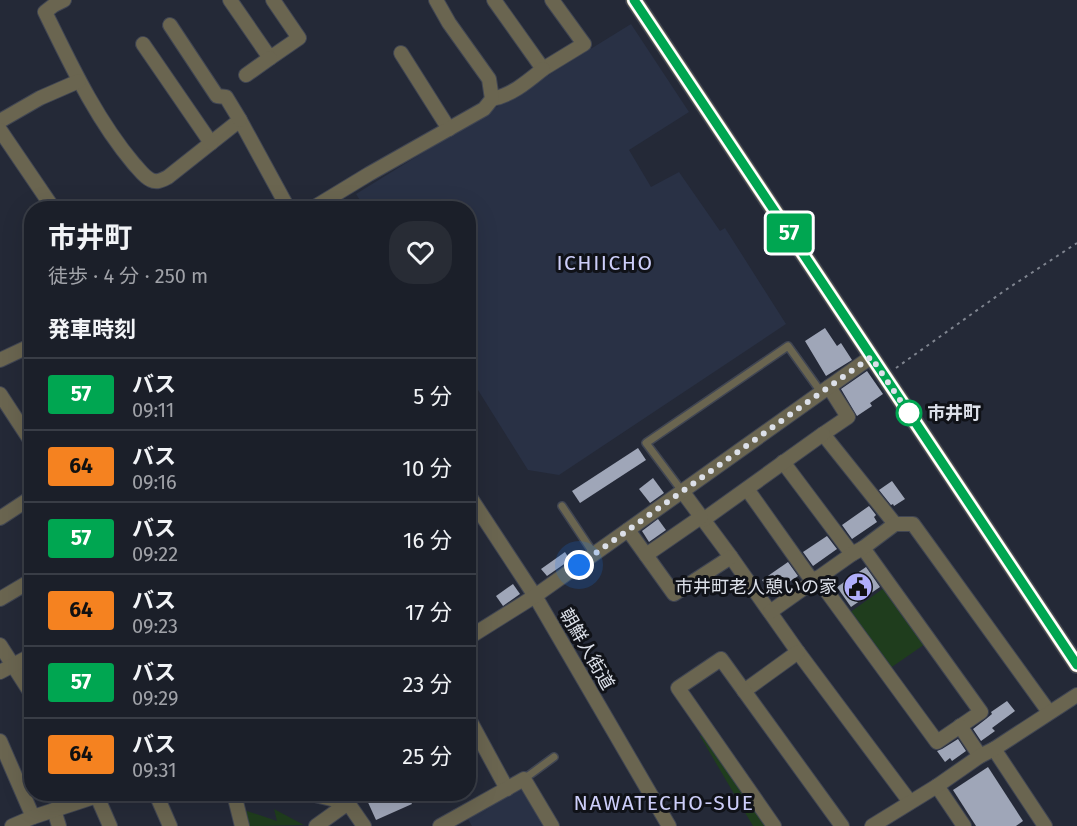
<!DOCTYPE html>
<html lang="ja">
<meta charset="utf-8">
<style>
:root{--surface:#1b1f29;--page:#282c35;--text:#f1f3f6;--muted:#a0a2a8;--line:#393d46}
body{margin:0;font-family:"Fira Sans","Noto Sans JP",sans-serif;background:var(--page);color:var(--text);height:100vh;display:flex;flex-direction:column;font-size:22px;white-space:nowrap}
*{box-sizing:border-box;margin:0}
p{font-size:20px;color:var(--muted)}
.icon{flex:none;width:33px;height:33px;fill:none;stroke:currentColor;stroke-width:2;stroke-linecap:round;stroke-linejoin:round}
.map{position:relative;flex:1;overflow:hidden}
.sheet{position:absolute;left:24px;top:201px;width:452px;height:600px;display:flex;flex-direction:column;background:var(--surface);border-radius:24px;box-shadow:0 6px 24px #0002,0 0 0 2px var(--line)}
.sheet>*{flex:none}
.badge{padding:0 12px;border-radius:4px;font-size:21px;line-height:39px}
.you{position:absolute;width:30px;height:30px;margin:-15px;border:4px solid #fff;border-radius:50%;background:#1a73e8;box-shadow:0 0 0 9px #1a73e833}
.map>.badge{position:absolute;translate:-50% -50%;box-shadow:0 0 0 3px #fff}
h2{padding:0 24px;font-size:22px;line-height:54px}
.round{display:grid;place-items:center;flex:none;width:63px;height:63px;border-radius:24px;background:var(--page)}
.overview{display:flex;align-items:center;justify-content:space-between;height:102px;padding:0 24px}
h1{font-size:28px;font-weight:700;line-height:45px}
ul{padding:0;list-style:none}
li{display:flex;align-items:center;gap:18px;height:72px;padding:0 24px;border-top:2px solid var(--line)}
li div{flex:1}
li b{display:block;font-size:22px}
li em{font-style:normal}
li .badge{min-width:66px;font-weight:700;text-align:center}
.map>svg:first-child{display:block}
</style>
<div class="map">
<svg width="1077" height="826" viewBox="0 0 1077 826">
<rect width="100%" height="100%" fill="#242937"/>
<g fill="#293145">
<path d="M631 24 689 112 629 150 651 187 679 172 720 231 725 228 786 324 559 475 528 470 468 374V208H365L356 194Z"/>
<path d="M517 787 526 789 548 826H472L466 816Z"/>
</g>
<g fill="#1f3d1d">
<path d="M884 588 925 644 889 669 849 613Z"/>
<path d="M702 735 768 826H753L700 736Z"/>
<path d="M274 809 304 825 248 826 244 810 277 821Z"/>
</g>
<g fill="#9fa6b8">
<path d="M825 328 837 346 841 343 852 360 826 376 805 341Z"/>
<path d="M867 371 883 394 870 403 872 406 857 416 841 389Z"/>
<path d="M638 448 646 460 580 503 572 491Z"/>
<path d="M653 478 664 493 650 503 639 489Z"/>
<path d="M892 481 905 499 894 506 893 504 891 505 879 490Z"/>
<path d="M869 506 876 515 874 517 877 522 852 539 842 525Z"/>
<path d="M658 519 666 530 649 542 642 531Z"/>
<path d="M827 536 837 549 813 566 803 552Z"/>
<path d="M565 552 570 560 547 576 541 569Z"/>
<path d="M788 562 798 576 771 594 762 580Z"/>
<path d="M866 567 880 587 851 607 837 587Z"/>
<path d="M513 584 520 594 503 606 496 596Z"/>
<path d="M1007 701 1015 711 992 728 995 731 981 741 973 729 986 719 992 714 991 712Z"/>
<path d="M958 739 966 751 952 761 950 758 945 762 937 751 942 749Z"/>
<path d="M988 767 1023 821 1016 826H976L953 790Z"/>
<path d="M375 794H407L412 804 376 820 366 798Z"/>
</g>
<g fill="none" stroke-linecap="round" stroke-linejoin="round">
<g stroke="#414653" stroke-width="10">
<g id="service">
<path d="M682 491 646 443 788 346 821 392"/>
<path d="M562 506 594 554"/>
<path d="M524 779 554 757"/>
</g>
</g>
<g stroke="#414653" stroke-width="16">
<g id="minor">
<path d="M64 0 54 5 45 12C71 65 96 119 134 164 139 169 144 177 151 180 157 183 162 180 168 177L240 120 288 208"/>
<path d="M230 0 270 58 299 38 273 0"/>
<path d="M494 0 543 69 584 44 552 0"/>
<path d="M170 25 217 96 226 97 240 120"/>
<path d="M143 44 211 143"/>
<path d="M401 53 449 129"/>
<path d="M246 75 270 58"/>
<path d="M492 99C512 95 527 82 543 69"/>
<path d="M0 121 40 98 79 81"/>
<path d="M0 130 53 208"/>
<path d="M313 208 369 174 484 109 492 99 489 79 449 23 436 0"/>
<path d="M0 360 32 345"/>
<path d="M829 387 848 417 823 434 895 524"/>
<path d="M0 394 32 443"/>
<path d="M783 462 852 554"/>
<path d="M747 489 813 582"/>
<path d="M682 491 731 557 798 652 910 802"/>
<path d="M468 494 535 596 669 826"/>
<path d="M0 518 32 497"/>
<path d="M703 520 823 434"/>
<path d="M628 530 674 594 731 557"/>
<path d="M646 555 701 517"/>
<path d="M817 578 937 742 981 712 863 548"/>
<path d="M0 599 32 580"/>
<path d="M770 612 852 554 863 548 895 524H913L1049 712"/>
<path d="M468 638 535 596 871 357"/>
<path d="M0 645 32 695"/>
<path d="M0 672 32 655"/>
<path d="M744 691 798 652"/>
<path d="M468 717 507 789"/>
<path d="M960 726 980 756"/>
<path d="M0 741 33 817"/>
<path d="M994 749 1045 826"/>
<path d="M937 786 964 826"/>
<path d="M96 794 110 826"/>
<path d="M156 794 170 826"/>
<path d="M234 794 242 826"/>
<path d="M311 794 348 803"/>
<path d="M344 794 348 803 364 826"/>
<path d="M54 810 59 826"/>
<path d="M12 826 33 817 103 794"/>
<path d="M316 826 348 803"/>
<path d="M440 826 524 779 552 826"/>
<path d="M774 826 678 688 721 659 842 826"/>
<path d="M872 826 937 786 980 756 994 749 1077 695"/>
</g>
</g>
<g stroke="#414653" stroke-width="18">
<path id="primary" d="M634 0 1077 665"/>
</g>
<path stroke="#7f848f" stroke-width="2" stroke-dasharray="3 4.5" stroke-linecap="butt" d="M896 368 1004 291 1077 243"/>
<use href="#service" stroke="#6a6550" stroke-width="7"/>
<use href="#minor" stroke="#6a6550" stroke-width="14"/>
<use href="#primary" stroke="#ab9f73" stroke-width="15"/>
</g>
<g fill="none" stroke-linecap="round" stroke-linejoin="round">
<g stroke="#fff" stroke-width="14">
<path id="line" d="M634 0 1077 665"/>
</g>
<use href="#line" stroke="#00a651" stroke-width="9"/>
<path stroke="#dce0e9" stroke-width="6" stroke-dasharray="0 10.8" d="M579 565 871 357 910 415 909 413"/>
</g>
<defs>
<g id="civic-disc" transform="scale(1.5)"><circle r="9.5" fill="#b0aefa" stroke="#101218"/><path d="M-.6-6.5H3V-4.5H.6V-3L4-1V1h2V6H-6V1h2V-1L-.6-3ZM-1.2 2.5V6h2.4V2.5Z" fill="#111"/></g>
</defs>
<g fill-rule="evenodd">
<use href="#civic-disc" x="858" y="587"/>
</g>
<circle fill="#fff" stroke="#00a651" stroke-width="3" cx="909" cy="413" r="12"/>
<g text-anchor="middle" dominant-baseline="central" stroke-width="6" stroke-linejoin="round" paint-order="stroke">
<g font-size="18" font-weight="bold" fill="#dce0e9" stroke="#101218" text-anchor="start">
<text x="927" y="413">市井町</text>
</g>
<g font-size="18" fill="#dce0e9" stroke="#101218" text-anchor="end">
<text x="837" y="587">市井町老人憩いの家</text>
</g>
<g font-size="18" fill="#dce0e9" stroke="#101218">
<text transform="translate(587 649) rotate(60)">朝鮮人街道</text>
</g>
<g font-size="21" letter-spacing="1.5" fill="#cdcef9" stroke="#101218">
<text x="605" y="263">ICHIICHO</text>
<text x="664" y="803">NAWATECHO-SUE</text>
</g>
</g>
</svg>
<div class="you" style="left:579px;top:565px"></div>
<b class="badge" style="left:789px;top:233px;background:#00a651;color:#fff">57</b>
<section class="sheet">
<div class="overview"><div><h1>市井町</h1><p>徒歩 · 4 分 · 250 m</p></div><a class="round"><svg class="icon" aria-label="heart" viewBox="0 0 24 24"><path d="M12 20l-8-8c-3-5 5-10 8-4 3-6 11-1 8 4z"/></svg></a></div>
<h2>発車時刻</h2>
<ul>
<li><span class="badge" style="background:#00a651;color:#fff">57</span><div><b>バス</b><p>09:11</p></div><em>5 分</em></li>
<li><span class="badge" style="background:#f58220;color:#111">64</span><div><b>バス</b><p>09:16</p></div><em>10 分</em></li>
<li><span class="badge" style="background:#00a651;color:#fff">57</span><div><b>バス</b><p>09:22</p></div><em>16 分</em></li>
<li><span class="badge" style="background:#f58220;color:#111">64</span><div><b>バス</b><p>09:23</p></div><em>17 分</em></li>
<li><span class="badge" style="background:#00a651;color:#fff">57</span><div><b>バス</b><p>09:29</p></div><em>23 分</em></li>
<li><span class="badge" style="background:#f58220;color:#111">64</span><div><b>バス</b><p>09:31</p></div><em>25 分</em></li>
</ul>
</section>
</div>
